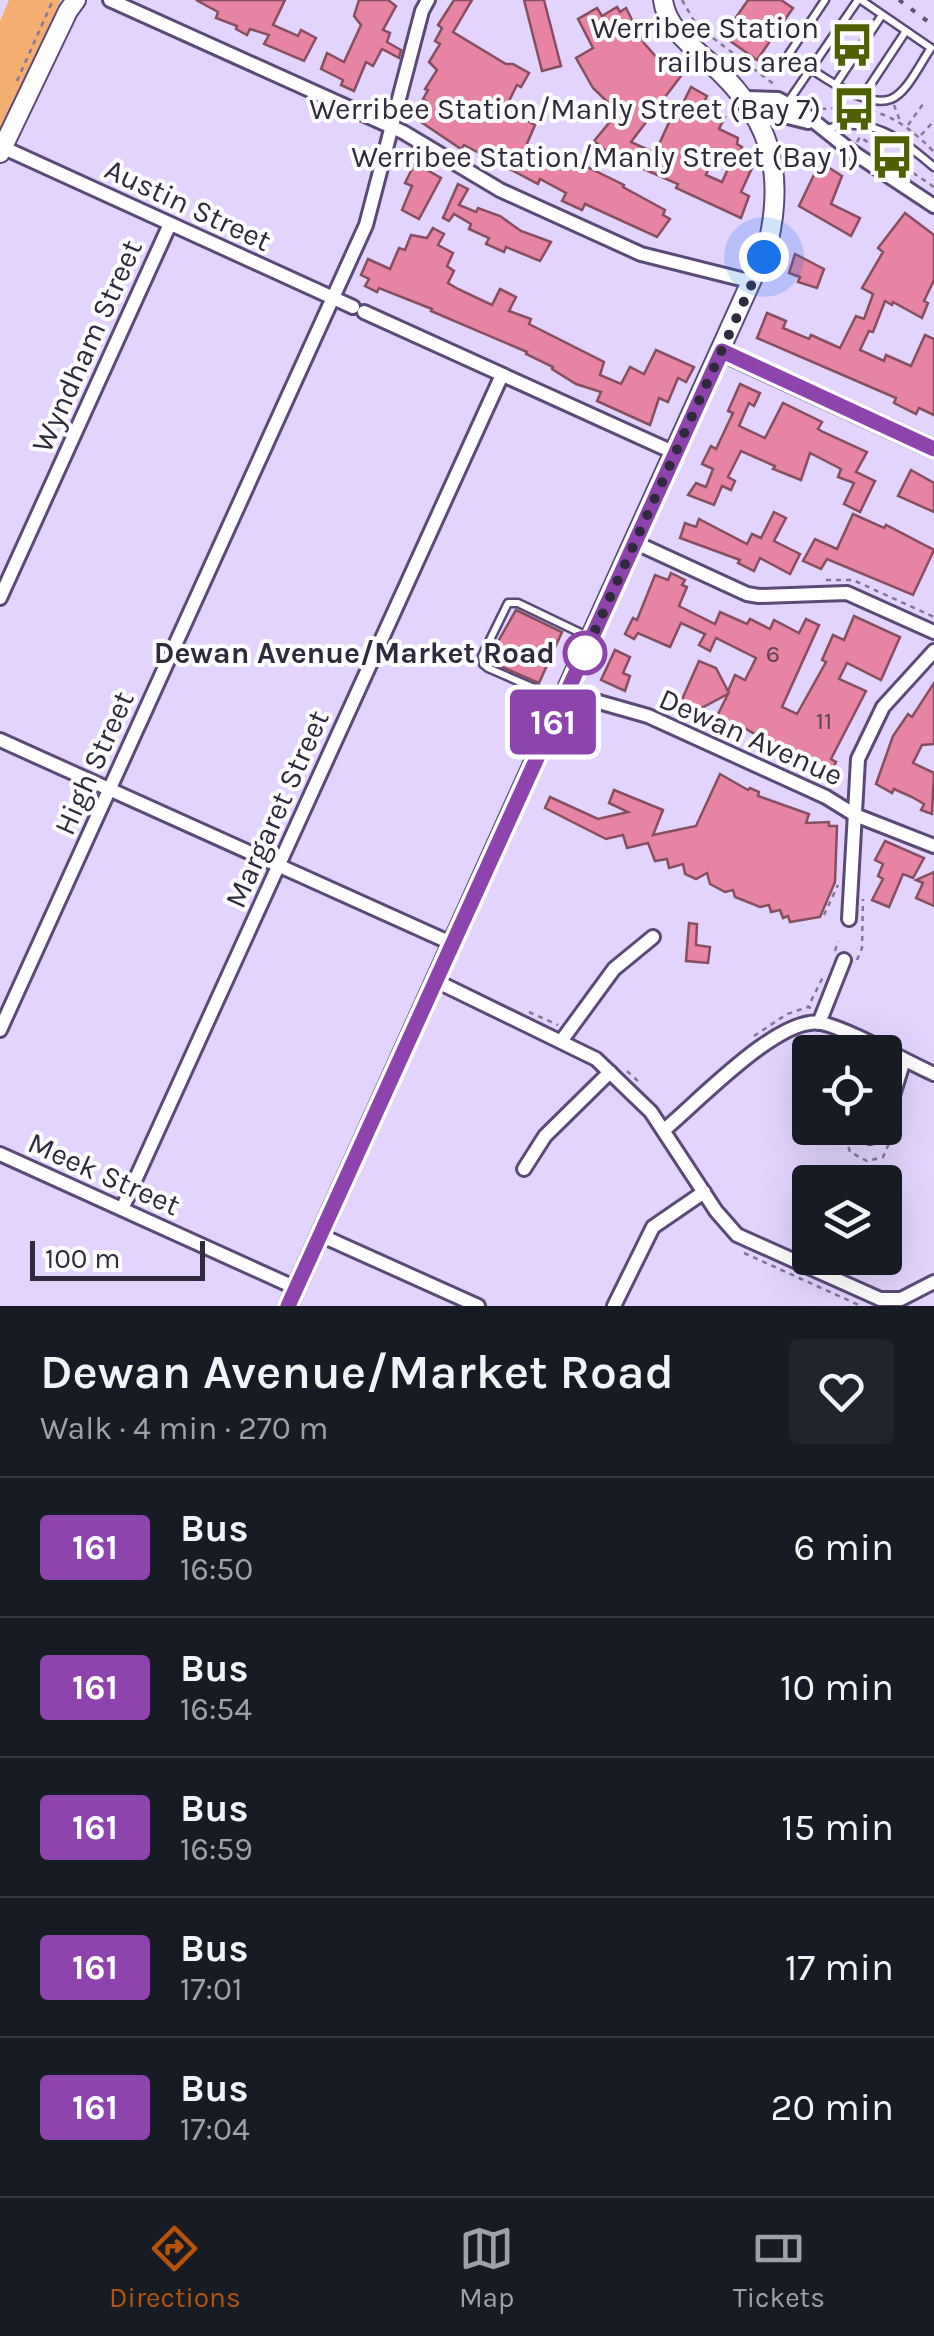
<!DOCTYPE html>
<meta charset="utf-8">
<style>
:root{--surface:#171b24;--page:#20242c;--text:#f1f3f6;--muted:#9ea1a6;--line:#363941;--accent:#b45309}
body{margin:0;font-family:Karla,sans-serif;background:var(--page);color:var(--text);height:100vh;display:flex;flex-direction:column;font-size:38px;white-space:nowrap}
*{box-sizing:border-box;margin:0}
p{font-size:32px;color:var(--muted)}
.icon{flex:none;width:55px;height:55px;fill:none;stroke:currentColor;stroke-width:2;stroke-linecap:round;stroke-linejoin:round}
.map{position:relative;height:1306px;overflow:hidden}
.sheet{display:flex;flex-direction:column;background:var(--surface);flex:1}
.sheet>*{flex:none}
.badge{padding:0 20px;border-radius:8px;font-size:35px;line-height:65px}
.buttons{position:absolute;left:792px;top:1035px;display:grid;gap:20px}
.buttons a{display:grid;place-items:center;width:110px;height:110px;border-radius:10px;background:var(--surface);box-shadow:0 10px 40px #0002;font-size:50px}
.scale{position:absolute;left:30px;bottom:25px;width:175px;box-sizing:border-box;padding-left:10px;border:5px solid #312a3e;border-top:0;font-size:28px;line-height:35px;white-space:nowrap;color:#312a3e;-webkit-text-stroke:8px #fdfdfd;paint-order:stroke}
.you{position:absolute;width:50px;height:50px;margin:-25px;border:8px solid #fff;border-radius:50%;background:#1a73e8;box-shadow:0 0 0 15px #1a73e833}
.map>.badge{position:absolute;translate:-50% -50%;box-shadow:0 0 0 5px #fff}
.round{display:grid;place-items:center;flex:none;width:105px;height:105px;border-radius:10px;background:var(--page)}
.summary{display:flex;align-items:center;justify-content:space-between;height:170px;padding:0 40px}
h1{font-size:48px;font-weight:600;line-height:75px}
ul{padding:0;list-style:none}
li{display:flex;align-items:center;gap:30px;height:140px;padding:0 40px;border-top:2px solid var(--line)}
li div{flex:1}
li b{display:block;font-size:38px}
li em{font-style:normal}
li .badge{min-width:110px;font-weight:700;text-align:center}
.tab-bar{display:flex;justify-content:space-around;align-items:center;height:140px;border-top:2px solid var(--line);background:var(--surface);font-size:28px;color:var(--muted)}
.tab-bar a{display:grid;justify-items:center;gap:5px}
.tab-bar .on{color:var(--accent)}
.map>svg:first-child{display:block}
</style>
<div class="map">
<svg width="934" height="1306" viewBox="0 0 934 1306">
<rect width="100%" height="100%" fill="#e2d4fe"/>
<path fill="#f5ae72" d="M9 0H61L0 130V21Z"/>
<g fill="#e783a3" stroke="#854f60" stroke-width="2.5" fill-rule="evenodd">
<path d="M196 0H285L273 25 298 36 301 30 316 38 304 61 264 44 269 35 250 29 247 35 236 29 237 26 216 18 218 12Z"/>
<path d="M359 0H388L396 6 383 30 390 33 387 42 401 50 399 58 382 49 373 66 366 62 354 91 341 85 343 80 321 69 327 53 344 62 361 25 354 16Z"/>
<path d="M454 0H472L453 32 506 64H513L529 73 521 87 517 85 505 109 535 125 526 146 551 160 554 153 579 163 624 185 623 187 665 210 663 215 670 219 657 237 585 204 582 210 562 201 566 193 540 179 538 184 464 145 461 149 418 120 426 101 423 99 428 90 425 89 437 70 429 62 440 44 435 41 442 28 438 25Z"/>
<path d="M524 0H544L561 66 542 71Z"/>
<path d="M748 0H781L793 8 757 60 723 36Z"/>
<path d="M617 7 620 12 626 8 644 43 664 66 666 64 681 76 631 142 655 153 676 107 680 109 691 87 707 96 702 107 725 117 719 129 738 138 737 144 742 147 736 160 752 168 741 192 749 196 741 218 676 188 678 184 623 160 621 163 594 141 618 112 593 88 576 58 593 48 578 19 597 8 602 16ZM714 154 731 162 722 182 706 175Z"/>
<path d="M820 162 842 176 831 204 860 218 851 236 799 206Z"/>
<path d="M415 163 441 178 419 219 402 210 412 186 405 183Z"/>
<path d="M458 184 468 189 459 205 476 212 478 208 500 216 521 231 551 242 540 261 506 247 504 252 486 244 489 238 469 229 471 224 454 214 449 221 443 218Z"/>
<path d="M905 213 934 235V280L924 301 928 303 922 318 893 302 892 305 885 301 873 332 869 331 860 350 884 361 886 355 911 366 925 335 934 339V415L919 408 916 414 894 403 896 398 757 338 767 313 786 321 783 328 809 339 811 335 840 348 856 316 864 319 873 294 862 288 883 252 878 248Z"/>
<path d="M433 228 444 234 438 245 453 253 447 266 454 271 448 283 458 289 492 305 500 289 516 297 509 311 531 319 529 324 604 362 600 375 621 384 630 367 644 374 656 350 694 367 686 382 678 378 668 402 659 398 650 425 597 401 601 392 576 384 552 369 553 367 526 354 527 352 431 311 432 309 379 288 377 292 365 286 369 279 361 275 368 259 390 269 399 248 405 250 411 235 427 238Z"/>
<path d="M795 254 824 269 817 288 798 282 800 277 789 273Z"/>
<path d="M740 384 760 393 754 406 749 403 739 426 765 438 783 403 822 422 818 429 823 432 867 452 856 472 875 481 860 512 844 504 854 483 838 477 841 469 810 453 801 480 773 469 775 466 741 451 728 477 735 481 731 490 722 486 714 505 688 495 696 483 706 487 713 469 702 464 711 446 716 449 733 413 728 411Z"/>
<path d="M911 470 934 483V512L898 496Z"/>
<path d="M774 512 786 518 774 541 800 554 790 574 760 558 754 571 738 563 740 560 680 538 685 523 696 527 699 519 747 544 752 534 761 538Z"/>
<path d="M853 514 884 528 886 525 934 550 913 595 827 559 821 569 803 561 815 539 837 549Z"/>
<path d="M671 573 685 580 682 585 687 587 679 606 715 624 720 612 747 624 750 619 770 629 774 620 799 633 806 619 819 625 782 707 797 714 826 662 822 660 833 635 844 640 854 616 900 637 881 680 847 663 839 679 866 691 831 759 836 762 828 779 771 752 774 745 739 725 736 733 713 724 728 694 694 712 680 704 699 661 716 668 728 691 735 675 745 680 756 658 716 638 710 651 699 645 705 634 681 623 670 647 638 633 634 639 625 634 633 618 637 620 655 575 668 580Z"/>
<path d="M516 610 562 632 539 683 493 663 497 654 492 652Z"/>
<path d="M615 650 630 657 623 673 630 676 625 691 601 680Z"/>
<path d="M934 683V744L922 745 913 763 934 773 932 814 921 810 924 804 912 797 894 789 892 793 876 784 893 736 908 714 912 717Z"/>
<path d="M720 774 748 790 750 788 759 792 758 796 809 814 806 823 829 822V826H837L835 882 820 917 790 922 788 916 783 918 780 910 771 912 769 905 760 907 735 897 733 890 725 892 710 884 707 873 696 879 685 874 683 864 669 868 667 859 655 861 648 843 627 848 623 835 606 839 545 808 550 797 598 819 628 812 609 803 614 790 663 810 653 835 696 826Z"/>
<path d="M885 841 924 858 913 878 903 874 889 907 872 900 883 879 878 876 883 864 875 860Z"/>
<path d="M934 872V906L916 898 923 883 916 880Z"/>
<path d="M689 923 697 924 696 945 710 947 708 963 686 961Z"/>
</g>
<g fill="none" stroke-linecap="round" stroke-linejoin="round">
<g stroke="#5b4a78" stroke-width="11">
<g id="lane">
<path d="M825 0 789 54C810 68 864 110 891 99 907 93 921 62 931 48L861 0"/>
<path d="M836 84 882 15"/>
<path d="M863 96 906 31"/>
<path d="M788 102 858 0"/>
<path d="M824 130C869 113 901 139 934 167"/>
<path d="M562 700 488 668 483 664 482 656 508 603H518L589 637"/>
</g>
</g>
<g stroke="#5b4a78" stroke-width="18">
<g id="street">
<path d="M110 0 403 132 500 190 641 254 753 282"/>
<path d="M745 98 778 99 801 111 851 151 934 206"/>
<path d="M761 123 780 115 808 122"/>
<path d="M2 147 353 307"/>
<path d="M364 312 675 453"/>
<path d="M634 542 747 594 759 596 847 593 934 632"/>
<path d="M0 598 170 224"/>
<path d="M567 693 648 716 826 797 855 815 934 846"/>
<path d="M0 740 453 944"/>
<path d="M849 919 858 759 883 707 934 651"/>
<path d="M436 981 596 1059 651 1112 716 1211 737 1235 880 1299H901L934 1282"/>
<path d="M819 1023 844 960"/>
<path d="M0 1030 366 225 422 11 428 0"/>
<path d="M562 1040 614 969 653 937"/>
<path d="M885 1121 904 1060"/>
<path d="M664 1130C697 1103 779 1015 821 1023 849 1029 905 1061 934 1074"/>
<path d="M870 1137 881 1128"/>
<path d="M0 1154 296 1288"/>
<path d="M524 1169 545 1136 610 1072"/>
<path d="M122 1209 502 375"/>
<path d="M320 1235 478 1306"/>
<path d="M614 1306 653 1227 704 1192"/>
</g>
</g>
<g stroke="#5b4a78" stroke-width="22">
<g id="secondary">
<path d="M0 153 68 11 76 0"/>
<path d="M721 351 934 449"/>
<path d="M288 1306 768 244C786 167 768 114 709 62 690 45 666 26 663 0"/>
</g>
</g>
<g stroke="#827795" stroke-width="2.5" stroke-dasharray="5 5" stroke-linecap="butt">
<path d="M682 0 697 26 775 85"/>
<path d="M17 81 53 0"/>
<path d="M894 105 900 121"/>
<path d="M821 109C873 105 897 114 934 152"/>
<path d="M908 125 923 104"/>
<path d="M921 135 934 121"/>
<path d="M857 142 860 137 934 187"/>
<path d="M826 580H853L934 617"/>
<path d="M824 915 838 885"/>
<path d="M835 951 838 941"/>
<path d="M857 960 862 948 863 899"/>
<path d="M811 1008 808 1007 823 977"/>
<path d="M529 1012 558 1025"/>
<path d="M754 1036 787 1014 808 1007"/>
<path d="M817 1036 859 1052"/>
<path d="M627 1071 639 1082"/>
<path d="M848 1128 845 1136 850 1152 867 1161 883 1157 895 1130"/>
<path d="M744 1253 861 1306"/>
</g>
<use href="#lane" stroke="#fff" stroke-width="6"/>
<use href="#street" stroke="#fff" stroke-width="12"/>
<use href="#secondary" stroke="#fff" stroke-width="18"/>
<path stroke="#5c546d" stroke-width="4" stroke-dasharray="5 10" stroke-linecap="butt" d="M899 0 934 26"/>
</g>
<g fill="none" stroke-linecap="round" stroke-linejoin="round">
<g stroke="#fff" stroke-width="22">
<path id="line" d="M288 1306 722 351 934 449"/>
</g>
<use href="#line" stroke="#8e44ad" stroke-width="15"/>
<path stroke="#312a3e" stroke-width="10" stroke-dasharray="0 18" d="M585 653 579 666 764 257"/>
</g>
<defs>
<g id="bus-bare" transform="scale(3.45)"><path d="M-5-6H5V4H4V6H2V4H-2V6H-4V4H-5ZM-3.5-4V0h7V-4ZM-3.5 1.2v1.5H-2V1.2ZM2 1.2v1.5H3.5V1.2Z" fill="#4f5f01" stroke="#fdfdfd" stroke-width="2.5" paint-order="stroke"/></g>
</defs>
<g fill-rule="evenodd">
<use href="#bus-bare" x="852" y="45"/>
<use href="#bus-bare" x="854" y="109"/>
<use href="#bus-bare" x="892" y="157"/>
</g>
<circle fill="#fff" stroke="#8e44ad" stroke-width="5" cx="585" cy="653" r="20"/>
<g text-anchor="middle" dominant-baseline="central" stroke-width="8" stroke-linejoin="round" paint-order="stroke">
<g font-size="25" fill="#5e4057">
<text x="773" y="653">6</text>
<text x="824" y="720">11</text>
</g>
<g font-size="30" fill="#312a3e" stroke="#fdfdfd" text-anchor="end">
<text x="819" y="28">Werribee Station<tspan x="819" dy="34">railbus area</tspan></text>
<text x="821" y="109">Werribee Station/Manly Street (Bay 7)</text>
<text x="859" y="157">Werribee Station/Manly Street (Bay 1)</text>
</g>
<g font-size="30" fill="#312a3e" stroke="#fdfdfd">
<text transform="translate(188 205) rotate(25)">Austin Street</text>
<text transform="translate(87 346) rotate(-66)">Wyndham Street</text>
<text transform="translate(751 737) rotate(24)">Dewan Avenue</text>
<text transform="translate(94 763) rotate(-66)">High Street</text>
<text transform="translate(277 809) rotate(-66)">Margaret Street</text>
<text transform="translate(104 1174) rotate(24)">Meek Street</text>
</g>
<g font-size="30" font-weight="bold" fill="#312a3e" stroke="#fdfdfd" text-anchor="end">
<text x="555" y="653">Dewan Avenue/Market Road</text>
</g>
</g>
</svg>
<div class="buttons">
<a><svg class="icon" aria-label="locate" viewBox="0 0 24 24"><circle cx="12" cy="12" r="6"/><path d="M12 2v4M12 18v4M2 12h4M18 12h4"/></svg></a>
<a><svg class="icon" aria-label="layers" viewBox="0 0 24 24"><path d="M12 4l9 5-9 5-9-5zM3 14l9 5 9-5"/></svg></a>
</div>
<div class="scale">100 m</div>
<div class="you" style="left:764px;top:257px"></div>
<b class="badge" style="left:553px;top:722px;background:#8e44ad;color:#fff">161</b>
</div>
<section class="sheet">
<div class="summary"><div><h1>Dewan Avenue/Market Road</h1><p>Walk · 4 min · 270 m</p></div><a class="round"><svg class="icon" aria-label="heart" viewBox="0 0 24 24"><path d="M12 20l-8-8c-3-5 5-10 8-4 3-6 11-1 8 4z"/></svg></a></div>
<ul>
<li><span class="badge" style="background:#8e44ad;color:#fff">161</span><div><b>Bus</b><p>16:50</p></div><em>6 min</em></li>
<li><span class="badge" style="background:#8e44ad;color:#fff">161</span><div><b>Bus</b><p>16:54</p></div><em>10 min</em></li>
<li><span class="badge" style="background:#8e44ad;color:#fff">161</span><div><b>Bus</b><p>16:59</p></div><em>15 min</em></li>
<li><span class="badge" style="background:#8e44ad;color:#fff">161</span><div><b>Bus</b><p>17:01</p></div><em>17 min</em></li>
<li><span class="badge" style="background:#8e44ad;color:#fff">161</span><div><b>Bus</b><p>17:04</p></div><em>20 min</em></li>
</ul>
</section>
<nav class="tab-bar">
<a class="on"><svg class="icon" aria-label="directions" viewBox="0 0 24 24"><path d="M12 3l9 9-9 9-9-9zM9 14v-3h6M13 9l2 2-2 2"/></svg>Directions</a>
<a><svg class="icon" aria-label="map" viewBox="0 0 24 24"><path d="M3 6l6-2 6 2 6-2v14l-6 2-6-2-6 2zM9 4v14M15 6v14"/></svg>Map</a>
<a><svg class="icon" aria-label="tickets" viewBox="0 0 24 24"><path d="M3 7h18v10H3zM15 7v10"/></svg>Tickets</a>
</nav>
